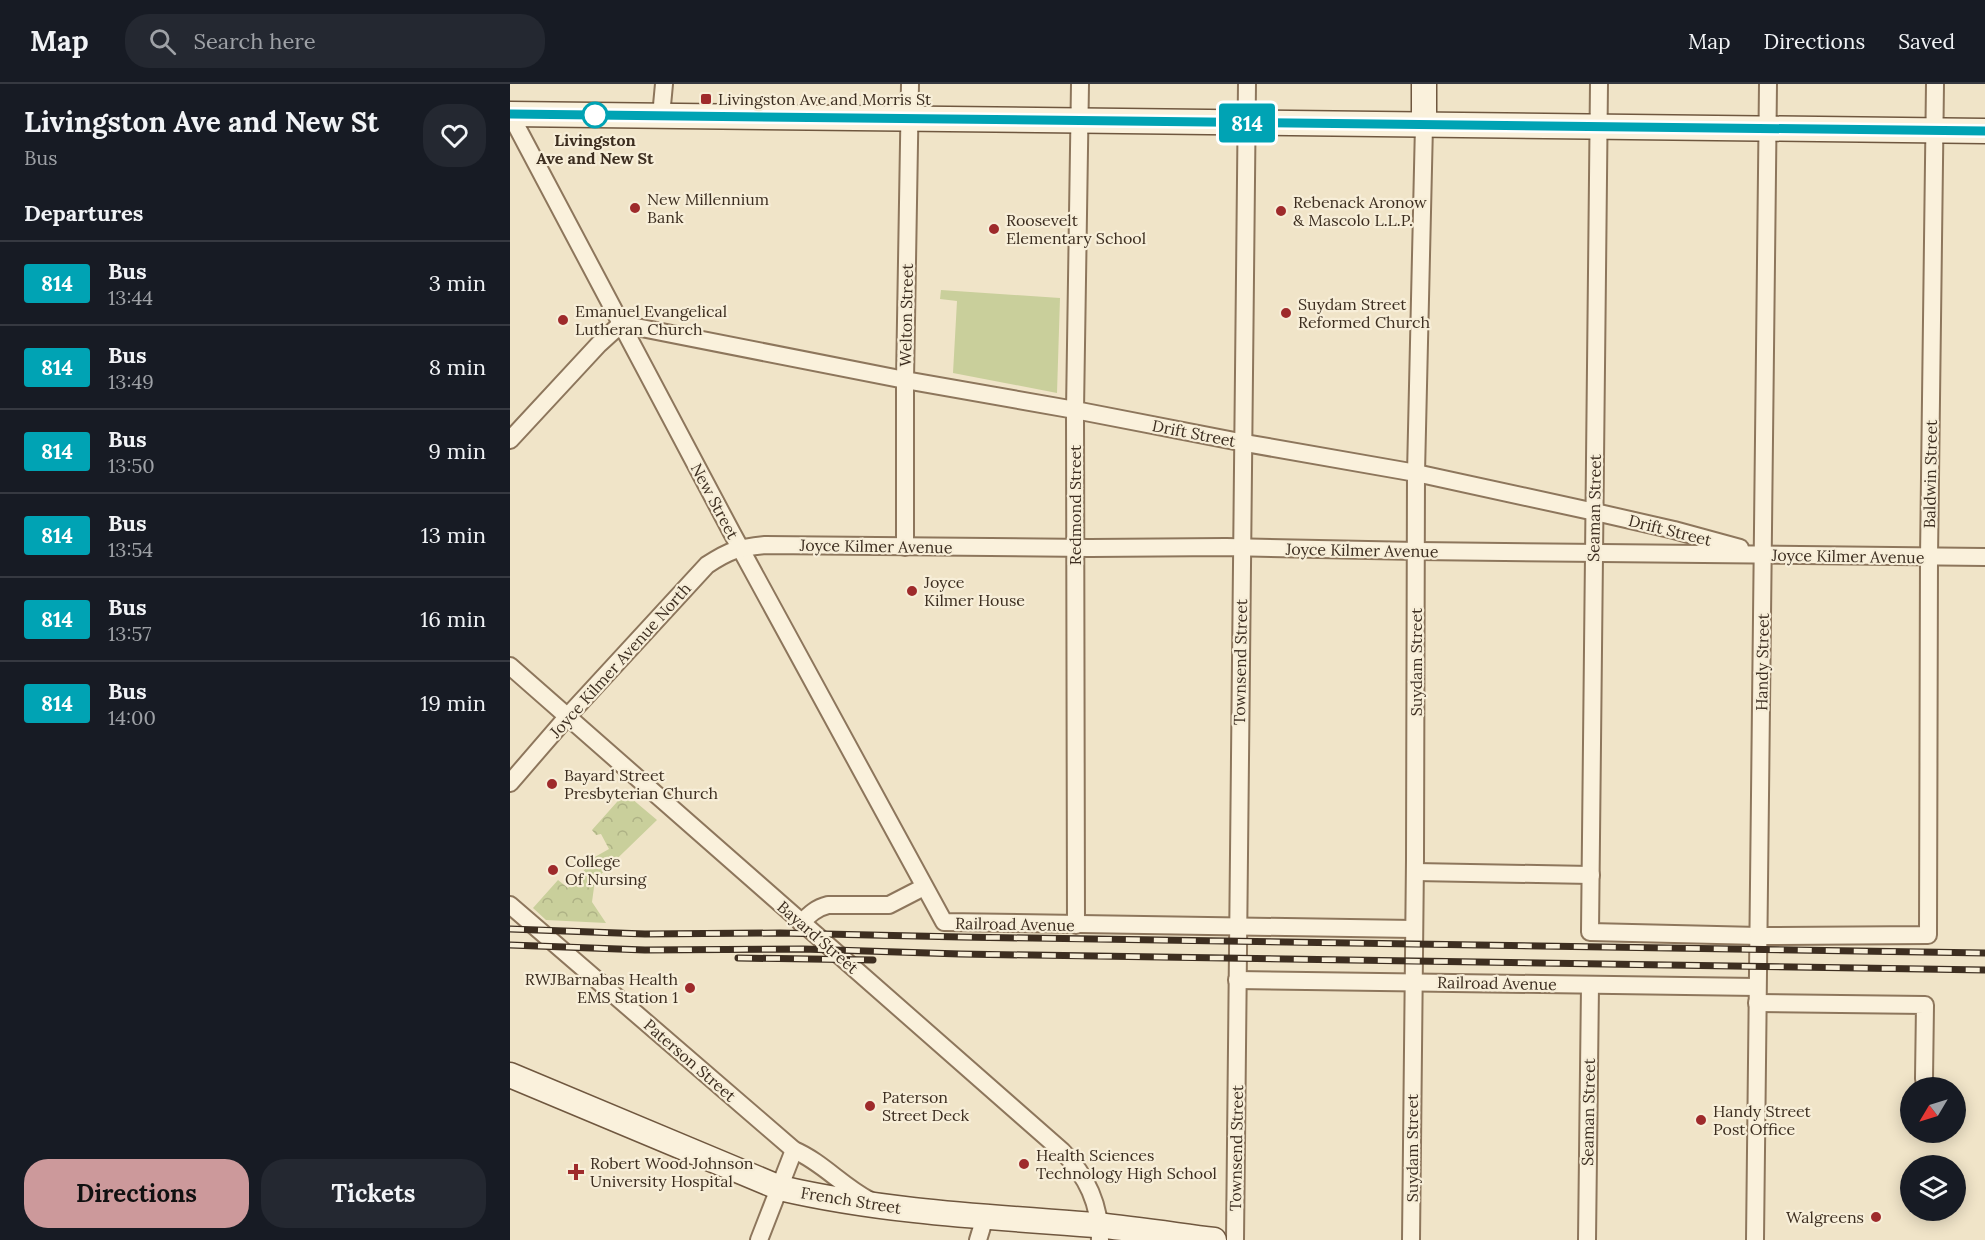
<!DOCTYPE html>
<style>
:root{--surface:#171b24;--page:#242831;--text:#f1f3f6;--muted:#9ea1a6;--line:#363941;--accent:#cc999b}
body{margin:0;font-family:Lora,serif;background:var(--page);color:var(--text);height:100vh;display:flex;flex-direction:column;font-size:22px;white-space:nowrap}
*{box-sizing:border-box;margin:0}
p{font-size:20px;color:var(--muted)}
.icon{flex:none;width:33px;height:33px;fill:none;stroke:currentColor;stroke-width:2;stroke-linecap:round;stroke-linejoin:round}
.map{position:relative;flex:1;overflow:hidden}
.side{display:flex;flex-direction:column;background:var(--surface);width:510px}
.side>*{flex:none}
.badge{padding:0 12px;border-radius:4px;font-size:21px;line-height:39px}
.needle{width:39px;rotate:232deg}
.fabs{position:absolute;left:1390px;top:993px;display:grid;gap:12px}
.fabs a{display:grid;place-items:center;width:66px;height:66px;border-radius:50%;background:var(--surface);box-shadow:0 3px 15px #0003;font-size:30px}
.map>.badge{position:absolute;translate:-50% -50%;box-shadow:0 0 0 3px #fff}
h2{padding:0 24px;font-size:22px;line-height:54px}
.round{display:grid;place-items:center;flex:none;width:63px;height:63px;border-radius:24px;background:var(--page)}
.summary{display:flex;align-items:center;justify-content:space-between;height:102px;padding:0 24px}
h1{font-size:28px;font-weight:800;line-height:45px}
.cta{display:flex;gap:12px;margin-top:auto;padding:12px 24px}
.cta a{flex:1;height:69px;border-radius:24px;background:var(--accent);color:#111;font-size:24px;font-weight:800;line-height:69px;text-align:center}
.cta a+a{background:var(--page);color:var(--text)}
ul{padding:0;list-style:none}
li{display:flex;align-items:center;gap:18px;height:84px;padding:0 24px;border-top:2px solid var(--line)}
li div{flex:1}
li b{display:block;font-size:22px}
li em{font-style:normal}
li .badge{min-width:66px;font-weight:700;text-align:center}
header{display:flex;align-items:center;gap:36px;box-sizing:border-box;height:84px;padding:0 30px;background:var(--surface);border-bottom:2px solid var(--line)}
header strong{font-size:28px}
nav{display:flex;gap:33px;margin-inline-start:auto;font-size:21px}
.search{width:420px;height:54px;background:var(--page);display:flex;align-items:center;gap:15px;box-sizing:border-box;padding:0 21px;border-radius:24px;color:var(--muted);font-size:22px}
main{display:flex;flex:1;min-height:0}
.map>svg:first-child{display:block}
</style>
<header>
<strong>Map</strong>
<div class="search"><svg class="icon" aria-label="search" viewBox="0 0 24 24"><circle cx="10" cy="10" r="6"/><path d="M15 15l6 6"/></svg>Search here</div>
<nav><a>Map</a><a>Directions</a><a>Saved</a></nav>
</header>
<main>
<section class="side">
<div class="summary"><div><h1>Livingston Ave and New St</h1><p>Bus</p></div><a class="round"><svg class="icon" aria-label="heart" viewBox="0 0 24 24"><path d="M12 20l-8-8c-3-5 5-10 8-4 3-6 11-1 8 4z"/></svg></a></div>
<h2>Departures</h2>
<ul>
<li><span class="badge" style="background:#00a3b4;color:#fff">814</span><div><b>Bus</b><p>13:44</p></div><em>3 min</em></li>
<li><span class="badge" style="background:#00a3b4;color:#fff">814</span><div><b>Bus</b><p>13:49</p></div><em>8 min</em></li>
<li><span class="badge" style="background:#00a3b4;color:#fff">814</span><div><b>Bus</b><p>13:50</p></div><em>9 min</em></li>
<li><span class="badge" style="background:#00a3b4;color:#fff">814</span><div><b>Bus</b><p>13:54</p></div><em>13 min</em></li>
<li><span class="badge" style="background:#00a3b4;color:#fff">814</span><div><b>Bus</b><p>13:57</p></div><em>16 min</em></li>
<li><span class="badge" style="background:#00a3b4;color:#fff">814</span><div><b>Bus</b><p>14:00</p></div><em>19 min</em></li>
</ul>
<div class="cta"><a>Directions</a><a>Tickets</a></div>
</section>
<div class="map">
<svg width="1475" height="1156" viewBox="0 0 1475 1156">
<defs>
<pattern id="park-crowns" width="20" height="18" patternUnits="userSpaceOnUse" patternTransform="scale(1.5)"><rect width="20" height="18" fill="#c9cf9b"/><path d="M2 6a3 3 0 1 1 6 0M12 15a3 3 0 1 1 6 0" fill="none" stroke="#aeb285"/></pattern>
</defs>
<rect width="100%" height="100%" fill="#f0e4c8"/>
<path fill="#c9cf9b" d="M431 206 550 214 547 309 443 289 447 217 430 215Z"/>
<path fill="url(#park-crowns)" d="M115 709 147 736 85 796 82 818 96 839 36 836 23 824 48 796 58 804 78 782 76 778 99 765 91 750 86 751 82 746Z"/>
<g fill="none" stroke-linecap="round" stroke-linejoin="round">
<g stroke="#8d765c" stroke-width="20">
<g id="street">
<path d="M1089 0 1080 848 1249 852 1418 851 1419 473 1425 0"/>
<path d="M0 30 222 449 434 838 904 845"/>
<path d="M151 32 154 0"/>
<path d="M111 240 395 296 565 326 735 359 906 389 1085 428 1164 446 1230 464"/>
<path d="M0 356 89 260 111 240"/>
<path d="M395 463V296L400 0"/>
<path d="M0 582 552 1067C577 1092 590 1120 590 1156"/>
<path d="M0 699 57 633 197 481C220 466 227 464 255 461L580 464 716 463 907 467 1475 473"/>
<path d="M905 788 1081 791"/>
<path d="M0 821 284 1066C312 1078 332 1102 359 1116"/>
<path d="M291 839C300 830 306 824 318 821H379L414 803"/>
<path d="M566 841 565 326 570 0"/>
<path d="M727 896 1247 903"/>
<path d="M1247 919 1415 921 1414 995"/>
<path d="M249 1156 284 1066"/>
<path d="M468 1156 475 1133"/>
<path d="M725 1156 737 0"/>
<path d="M901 1156 905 776 906 389 914 41"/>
<path d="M1077 1156 1080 901"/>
<path d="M1245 1156 1258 0"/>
</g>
</g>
<g stroke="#6f573f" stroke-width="27">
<g id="secondary">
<path d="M0 30 1475 47"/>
<path d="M914 41V0"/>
<path d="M0 991 270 1104C373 1128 481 1133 586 1141 625 1145 665 1151 704 1156"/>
</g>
</g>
<use href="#street" stroke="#faf1dc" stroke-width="16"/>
<use href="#secondary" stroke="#faf1dc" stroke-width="24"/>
<g stroke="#3d2e20" stroke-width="7">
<g id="rail">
<path d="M0 845 135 850 270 849 451 853 1475 869"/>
<path d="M0 861 135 866 293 865 450 870 1475 886"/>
<path d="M228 874 363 876"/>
</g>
</g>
<use href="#rail" stroke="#f7eed8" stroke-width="4.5" stroke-dasharray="14" stroke-linecap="butt"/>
</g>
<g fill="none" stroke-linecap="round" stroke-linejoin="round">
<g stroke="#fff" stroke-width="14">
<path id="line" d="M0 30 1475 47"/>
</g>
<use href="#line" stroke="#00a3b4" stroke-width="9"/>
</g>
<g fill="#9e2a2b" stroke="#f7eed8" stroke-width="2">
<rect x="190" y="9" width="12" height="12" rx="3"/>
<circle cx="125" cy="124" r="6"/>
<circle cx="771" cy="127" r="6"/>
<circle cx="484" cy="145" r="6"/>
<circle cx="776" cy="229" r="6"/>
<circle cx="53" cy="236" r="6"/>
<circle cx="402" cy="507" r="6"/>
<circle cx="42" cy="700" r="6"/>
<circle cx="43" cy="786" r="6"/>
<circle cx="180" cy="904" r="6"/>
<circle cx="360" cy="1022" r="6"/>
<circle cx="1191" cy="1036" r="6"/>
<circle cx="514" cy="1080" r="6"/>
<path d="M63 1079h6v6h6v6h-6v6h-6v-6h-6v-6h6z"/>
<circle cx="1366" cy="1133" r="6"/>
</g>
<circle fill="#fff" stroke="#00a3b4" stroke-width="3" cx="85" cy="31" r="12"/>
<g text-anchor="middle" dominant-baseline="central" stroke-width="4.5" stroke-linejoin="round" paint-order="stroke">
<g font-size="16" fill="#3d2e20" stroke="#f7eed8" text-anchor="start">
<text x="208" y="15">Livingston Ave and Morris St</text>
<text x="137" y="115">New Millennium<tspan x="137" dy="18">Bank</tspan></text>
<text x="783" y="118">Rebenack Aronow<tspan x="783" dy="18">&amp; Mascolo L.L.P.</tspan></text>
<text x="496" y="136">Roosevelt<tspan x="496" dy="18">Elementary School</tspan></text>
<text x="788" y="220">Suydam Street<tspan x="788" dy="18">Reformed Church</tspan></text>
<text x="65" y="227">Emanuel Evangelical<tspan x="65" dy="18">Lutheran Church</tspan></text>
<text x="414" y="498">Joyce<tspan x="414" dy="18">Kilmer House</tspan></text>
<text x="54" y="691">Bayard Street<tspan x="54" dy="18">Presbyterian Church</tspan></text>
<text x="55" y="777">College<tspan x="55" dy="18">Of Nursing</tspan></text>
<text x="168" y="895" text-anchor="end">RWJBarnabas Health<tspan x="168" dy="18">EMS Station 1</tspan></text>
<text x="372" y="1013">Paterson<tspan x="372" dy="18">Street Deck</tspan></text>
<text x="1203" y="1027">Handy Street<tspan x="1203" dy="18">Post Office</tspan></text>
<text x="526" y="1071">Health Sciences<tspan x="526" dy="18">Technology High School</tspan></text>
<text x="80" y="1079">Robert Wood Johnson<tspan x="80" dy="18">University Hospital</tspan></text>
<text x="1354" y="1133" text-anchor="end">Walgreens</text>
</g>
<g font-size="16" font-weight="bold" fill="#3d2e20" stroke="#f7eed8">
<text x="85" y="56">Livingston<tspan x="85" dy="18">Ave and New St</tspan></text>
</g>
<g font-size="16" fill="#3d2e20" stroke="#f7eed8">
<text transform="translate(396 231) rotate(-89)">Welton Street</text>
<text transform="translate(684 349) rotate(11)">Drift Street</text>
<text transform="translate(1420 390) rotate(-89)">Baldwin Street</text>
<text transform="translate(205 417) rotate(62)">New Street</text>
<text transform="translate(565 421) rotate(-90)">Redmond Street</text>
<text transform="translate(1084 424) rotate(-89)">Seaman Street</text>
<text transform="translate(1160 446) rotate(14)">Drift Street</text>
<text transform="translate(366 462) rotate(1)">Joyce Kilmer Avenue</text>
<text transform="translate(852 466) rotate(1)">Joyce Kilmer Avenue</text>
<text transform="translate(1338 472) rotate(1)">Joyce Kilmer Avenue</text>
<text transform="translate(110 576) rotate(-48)">Joyce Kilmer Avenue North</text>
<text transform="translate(730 578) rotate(-89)">Townsend Street</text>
<text transform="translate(906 578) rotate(-90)">Suydam Street</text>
<text transform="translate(1252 578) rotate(-89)">Handy Street</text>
<text transform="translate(505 840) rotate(1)">Railroad Avenue</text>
<text transform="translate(308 853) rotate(41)">Bayard Street</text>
<text transform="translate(987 899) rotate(1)">Railroad Avenue</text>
<text transform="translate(180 976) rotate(41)">Paterson Street</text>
<text transform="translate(1078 1028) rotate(-89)">Seaman Street</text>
<text transform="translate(726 1064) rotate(-89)">Townsend Street</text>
<text transform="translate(902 1064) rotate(-90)">Suydam Street</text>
<text transform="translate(341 1116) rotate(9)">French Street</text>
</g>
</g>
</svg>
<div class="fabs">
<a><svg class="needle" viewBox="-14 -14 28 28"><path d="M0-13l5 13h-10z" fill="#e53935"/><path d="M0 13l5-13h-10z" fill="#9ea1a6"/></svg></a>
<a><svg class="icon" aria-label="layers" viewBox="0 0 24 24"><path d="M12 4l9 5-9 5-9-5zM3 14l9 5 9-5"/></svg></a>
</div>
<b class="badge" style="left:737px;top:39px;background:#00a3b4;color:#fff">814</b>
</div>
</main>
